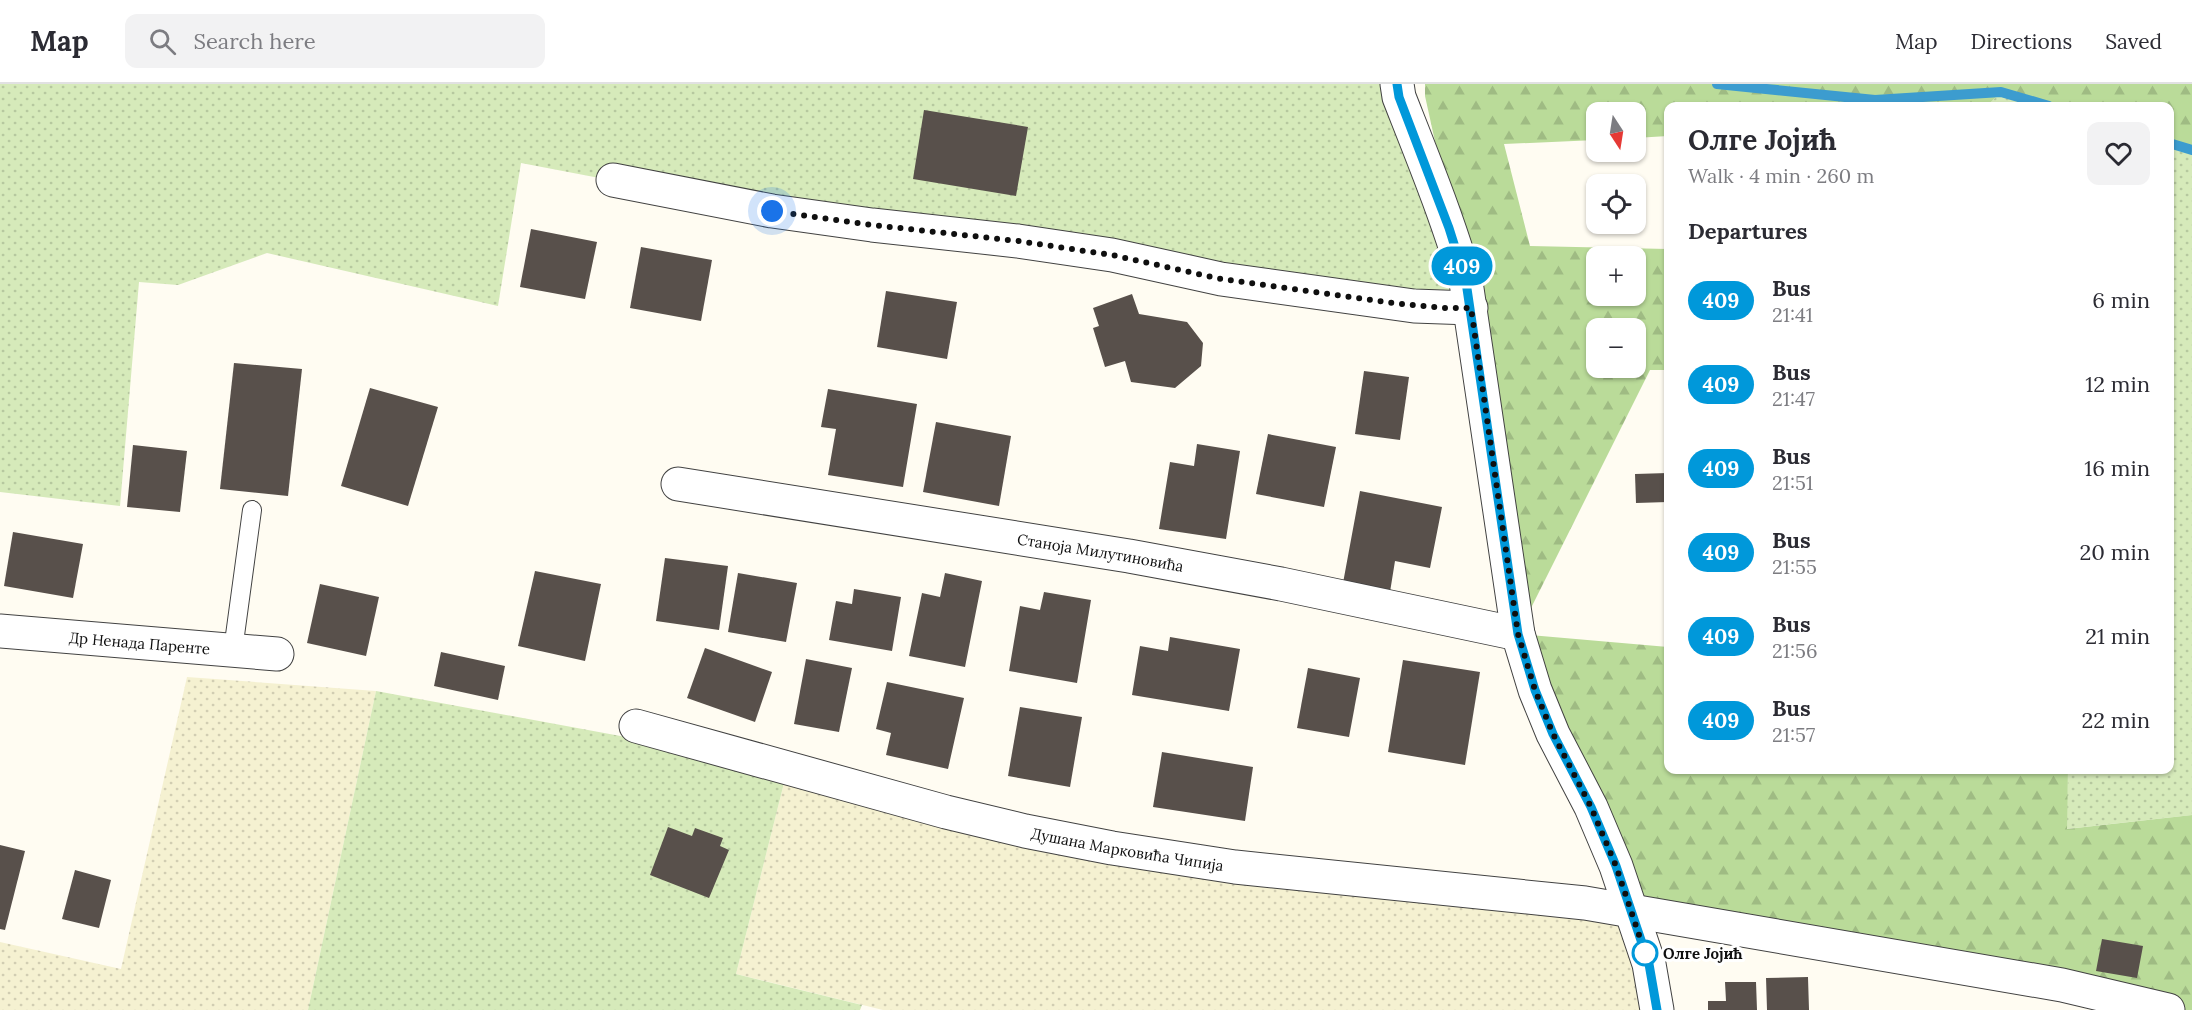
<!DOCTYPE html>
<meta charset="utf-8">
<style>
:root{--surface:#fff;--page:#f2f2f3;--text:#2b2b33;--muted:#7c7c81;--line:#e1e1e2}
body{margin:0;font-family:Lora,serif;background:var(--page);color:var(--text);height:100vh;display:flex;flex-direction:column;font-size:22px;white-space:nowrap}
*{box-sizing:border-box;margin:0}
p{font-size:20px;color:var(--muted)}
.icon{flex:none;width:33px;height:33px;fill:none;stroke:currentColor;stroke-width:2;stroke-linecap:round;stroke-linejoin:round}
.map{position:relative;flex:1;overflow:hidden}
.side{position:absolute;left:1664px;top:18px;width:510px;height:672px;display:flex;flex-direction:column;background:var(--surface);border-radius:12px;box-shadow:0 2px 4px #0004}
.side>*{flex:none}
.badge{padding:0 12px;border-radius:20px;font-size:21px;line-height:39px}
.needle{width:39px;rotate:168deg}
.controls{position:absolute;left:1586px;top:18px;display:grid;gap:12px}
.controls a{display:grid;place-items:center;width:60px;height:60px;border-radius:12px;background:var(--surface);box-shadow:0 2px 4px #0004;font-size:30px}
.you{position:absolute;width:30px;height:30px;margin:-15px;border:4px solid #fff;border-radius:50%;background:#1a73e8;box-shadow:0 0 0 9px #1a73e833}
.map>.badge{position:absolute;translate:-50% -50%;box-shadow:0 0 0 3px #fff}
h2{padding:0 24px;font-size:22px;line-height:54px}
.round{display:grid;place-items:center;flex:none;width:63px;height:63px;border-radius:12px;background:var(--page)}
.headline{display:flex;align-items:center;justify-content:space-between;height:102px;padding:0 24px}
h1{font-size:28px;font-weight:700;line-height:45px}
ul{padding:0;list-style:none}
li{display:flex;align-items:center;gap:18px;height:84px;padding:0 24px}
li div{flex:1}
li b{display:block;font-size:22px}
li em{font-style:normal}
li .badge{min-width:66px;font-weight:700;text-align:center}
header{display:flex;align-items:center;gap:36px;box-sizing:border-box;height:84px;padding:0 30px;background:var(--surface);border-bottom:2px solid var(--line)}
header strong{font-size:28px}
nav{display:flex;gap:33px;margin-inline-start:auto;font-size:21px}
.search{width:420px;height:54px;background:var(--page);display:flex;align-items:center;gap:15px;box-sizing:border-box;padding:0 21px;border-radius:12px;color:var(--muted);font-size:22px}
.map>svg:first-child{display:block}
</style>
<header>
<strong>Map</strong>
<div class="search"><svg class="icon" aria-label="search" viewBox="0 0 24 24"><circle cx="10" cy="10" r="6"/><path d="M15 15l6 6"/></svg>Search here</div>
<nav><a>Map</a><a>Directions</a><a>Saved</a></nav>
</header>
<div class="map">
<svg width="2192" height="926" viewBox="0 0 2192 926">
<defs>
<pattern id="farmland-dots" width="8" height="8" patternUnits="userSpaceOnUse" patternTransform="scale(1.5)"><rect width="8" height="8" fill="#f5f1d1"/><path d="M2 2h.1M6 6h.1" fill="none" stroke="#d1cdb2" stroke-width="1.8" stroke-linecap="round"/></pattern>
<pattern id="grass-dots" width="8" height="8" patternUnits="userSpaceOnUse" patternTransform="scale(1.5)"><rect width="8" height="8" fill="#d6eaba"/><path d="M2 2h.1M6 6h.1" fill="none" stroke="#b6c89f" stroke-width="1.8" stroke-linecap="round"/></pattern>
<pattern id="forest-firs" width="22" height="20" patternUnits="userSpaceOnUse" patternTransform="scale(1.5)"><rect width="22" height="20" fill="#badb99"/><path d="M5 1l3.5 6h-7zM16 11l3.5 6h-7z" fill="#9fbb83"/></pattern>
</defs>
<rect width="100%" height="100%" fill="#fffcf2"/>
<g fill="url(#farmland-dots)">
<path d="M187 593 376 607 308 926H0V858L121 885Z"/>
<path d="M788 683 946 728 1631 827 1657 926H883L736 890Z"/>
</g>
<g fill="url(#grass-dots)">
<path d="M0 0H1397L1471 224 772 127 521 79 498 222 267 169 178 201 139 198 120 422 0 408Z"/>
<path d="M2001 8 2049 22H1987Z"/>
<path d="M2169 59 2192 66V731L2066 745 2068 686H2169Z"/>
<path d="M376 607 788 683 736 890 862 921 860 926H308Z"/>
</g>
<path fill="url(#forest-firs)" fill-rule="evenodd" d="M1425 0H2192V66L2169 59V22H2049L2001 8 1987 22H1668V52L1635 54V28H1596V56L1504 60 1530 162 1668 165V286H1650L1518 550 1668 563V686H2068L2067 745 2192 731V926H2164L2128 915 1631 827 1553 650 1518 550 1466 198 1425 12ZM1596 172H1635V212H1596ZM1596 244H1635V284H1596Z"/>
<g fill="none" stroke-linecap="round" stroke-linejoin="round">
<g stroke="#3c9ccf" stroke-width="10">
<path d="M1717 0 1875 16 2001 8 2049 22"/>
<path d="M2169 59 2192 66"/>
</g>
</g>
<g fill="#58504b">
<path d="M924 26 1028 43 1016 112 913 95Z"/>
<path d="M531 145 597 158 585 215 520 203Z"/>
<path d="M641 163 712 176 701 237 630 224Z"/>
<path d="M886 207 957 218 947 275 877 263Z"/>
<path d="M1132 210 1139 230 1187 238 1203 259 1201 282 1175 304 1131 298 1125 277 1105 283 1093 244 1099 242 1093 224Z"/>
<path d="M234 279 302 285 288 412 220 405Z"/>
<path d="M1364 287 1409 293 1400 356 1355 350Z"/>
<path d="M370 304 438 323 408 422 341 402Z"/>
<path d="M828 305 917 320 903 403 828 391 836 345 821 343Z"/>
<path d="M936 338 1011 352 999 422 923 408Z"/>
<path d="M1268 350 1336 363 1324 423 1256 410Z"/>
<path d="M1197 360 1240 367 1226 455 1159 445 1170 378 1194 382Z"/>
<path d="M133 361 187 367 180 428 127 423Z"/>
<path d="M1668 389V418L1636 419 1635 390Z"/>
<path d="M1360 407 1442 423 1430 484 1395 477 1390 508 1343 499Z"/>
<path d="M13 448 83 460 73 514 4 502Z"/>
<path d="M665 474 728 482 719 546 656 537Z"/>
<path d="M535 487 601 500 585 577 518 562Z"/>
<path d="M738 489 797 499 786 558 728 548Z"/>
<path d="M945 489 982 497 965 583 909 572 922 509 940 513Z"/>
<path d="M320 500 379 513 366 572 307 559Z"/>
<path d="M854 505 901 513 892 567 829 556 836 517 852 520Z"/>
<path d="M1044 508 1091 516 1077 599 1009 587 1020 522 1040 526Z"/>
<path d="M1170 553 1240 565 1229 627 1132 611 1140 562 1168 567Z"/>
<path d="M705 564 772 588 755 638 687 614Z"/>
<path d="M441 568 505 582 498 616 434 602Z"/>
<path d="M806 575 852 584 839 648 794 640Z"/>
<path d="M1403 576 1480 588 1465 681 1388 668Z"/>
<path d="M1308 584 1360 594 1349 653 1297 644Z"/>
<path d="M887 598 964 614 948 685 886 671 891 649 876 645Z"/>
<path d="M1020 623 1082 633 1070 703 1008 692Z"/>
<path d="M1162 668 1253 683 1245 737 1153 723Z"/>
<path d="M668 743 692 752 695 744 723 754 720 762 729 766 709 814 650 791Z"/>
<path d="M0 761 25 767 5 846 0 845Z"/>
<path d="M75 786 111 796 99 844 62 835Z"/>
<path d="M2102 855 2143 862 2137 894 2096 887Z"/>
<path d="M1808 893 1809 926H1767L1766 894Z"/>
<path d="M1725 898H1756L1757 926H1708V917H1726Z"/>
</g>
<g fill="none" stroke-linecap="round" stroke-linejoin="round">
<g stroke="#424242" stroke-width="20">
<path id="service" d="M233 566 252 426"/>
</g>
<g stroke="#424242" stroke-width="35">
<g id="minor">
<path d="M613 96 772 127 872 141 1018 157 1112 171 1221 195 1414 222 1471 224"/>
<path id="s1" d="M678 400 1129 472 1281 500 1518 550"/>
<path id="s2" d="M0 547 277 570"/>
<path id="s3" d="M636 642 946 728 1025 747 1112 764 1235 783 1585 819 2062 901 2168 926"/>
</g>
</g>
<g stroke="#424242" stroke-width="35">
<path id="tertiary" d="M1397 0 1399 13C1423 74 1448 135 1466 198L1518 550 1535 606 1553 650 1591 723 1616 782 1649 880 1657 926"/>
</g>
<use href="#service" stroke="#fff" stroke-width="18"/>
<use href="#minor" stroke="#fff" stroke-width="33"/>
<use href="#tertiary" stroke="#fff" stroke-width="33"/>
</g>
<g fill="none" stroke-linecap="round" stroke-linejoin="round">
<g stroke="#fff" stroke-width="14">
<path id="line" d="M1397 0 1399 13 1449 144 1466 198 1518 550 1535 606 1553 650 1591 723 1616 782 1649 880 1657 926"/>
</g>
<use href="#line" stroke="#0098da" stroke-width="9"/>
<path stroke="#0f0f0f" stroke-width="6" stroke-dasharray="0 10.8" d="M772 127 872 141 1018 157 1112 171 1221 195 1393 219 1444 224H1471L1518 550 1535 606 1553 650 1591 723 1616 782 1645 869"/>
</g>
<circle fill="#fff" stroke="#0098da" stroke-width="3" cx="1645" cy="869" r="12"/>
<g text-anchor="middle" dominant-baseline="central" stroke-width="6" stroke-linejoin="round" paint-order="stroke">
<g font-size="15" fill="#0f0f0f" stroke="#fff">
<text stroke="none"><textPath href="#s1" startOffset="428">Станоја Милутиновића</textPath></text>
<text stroke="none"><textPath href="#s2" startOffset="140">Др Ненада Паренте</textPath></text>
<text stroke="none"><textPath href="#s3" startOffset="507">Душана Марковића Чипија</textPath></text>
</g>
<g font-size="15" font-weight="bold" fill="#0f0f0f" stroke="#fff" text-anchor="start">
<text x="1663" y="869">Олге Јојић</text>
</g>
</g>
</svg>
<div class="controls">
<a><svg class="needle" viewBox="-14 -14 28 28"><path d="M0-13l5 13h-10z" fill="#e53935"/><path d="M0 13l5-13h-10z" fill="#7c7c81"/></svg></a>
<a><svg class="icon" aria-label="locate" viewBox="0 0 24 24"><circle cx="12" cy="12" r="6"/><path d="M12 2v4M12 18v4M2 12h4M18 12h4"/></svg></a>
<a>+</a>
<a>−</a>
</div>
<div class="you" style="left:772px;top:127px"></div>
<b class="badge" style="left:1462px;top:182px;background:#0098da;color:#fff">409</b>
<section class="side">
<div class="headline"><div><h1>Олге Јојић</h1><p>Walk · 4 min · 260 m</p></div><a class="round"><svg class="icon" aria-label="heart" viewBox="0 0 24 24"><path d="M12 20l-8-8c-3-5 5-10 8-4 3-6 11-1 8 4z"/></svg></a></div>
<h2>Departures</h2>
<ul>
<li><span class="badge" style="background:#0098da;color:#fff">409</span><div><b>Bus</b><p>21:41</p></div><em>6 min</em></li>
<li><span class="badge" style="background:#0098da;color:#fff">409</span><div><b>Bus</b><p>21:47</p></div><em>12 min</em></li>
<li><span class="badge" style="background:#0098da;color:#fff">409</span><div><b>Bus</b><p>21:51</p></div><em>16 min</em></li>
<li><span class="badge" style="background:#0098da;color:#fff">409</span><div><b>Bus</b><p>21:55</p></div><em>20 min</em></li>
<li><span class="badge" style="background:#0098da;color:#fff">409</span><div><b>Bus</b><p>21:56</p></div><em>21 min</em></li>
<li><span class="badge" style="background:#0098da;color:#fff">409</span><div><b>Bus</b><p>21:57</p></div><em>22 min</em></li>
</ul>
</section>
</div>
